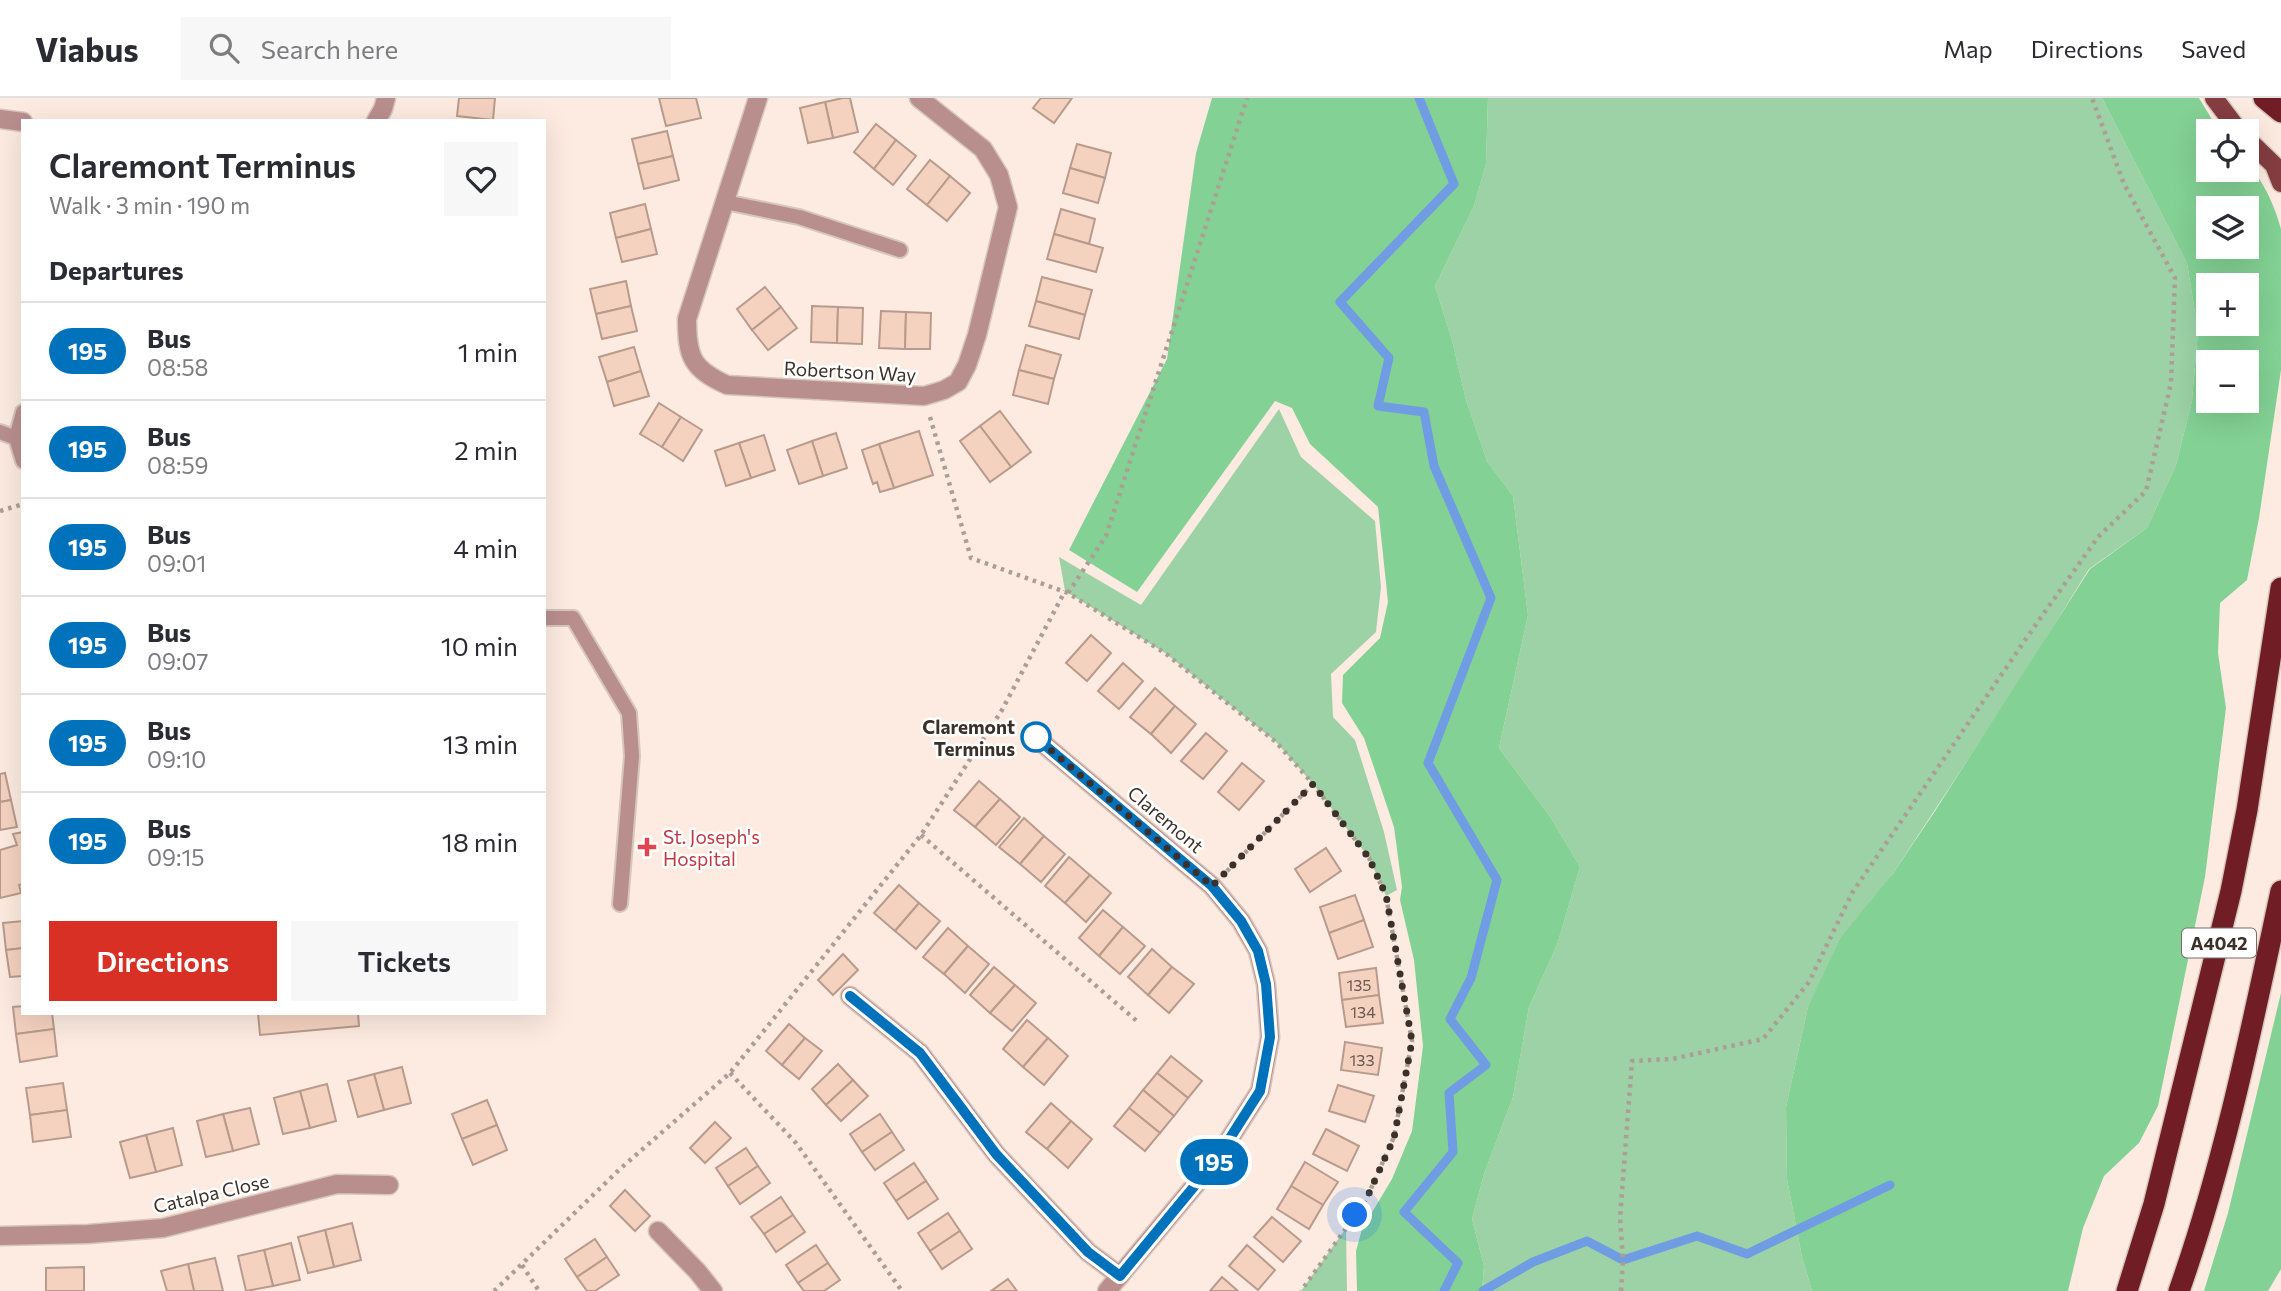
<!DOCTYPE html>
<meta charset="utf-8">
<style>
:root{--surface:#fff;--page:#f7f7f7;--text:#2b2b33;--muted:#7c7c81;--line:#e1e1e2;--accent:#d93025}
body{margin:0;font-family:Commissioner,sans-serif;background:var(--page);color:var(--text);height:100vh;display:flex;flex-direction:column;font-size:26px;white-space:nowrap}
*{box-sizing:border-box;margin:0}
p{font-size:23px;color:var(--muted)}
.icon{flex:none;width:38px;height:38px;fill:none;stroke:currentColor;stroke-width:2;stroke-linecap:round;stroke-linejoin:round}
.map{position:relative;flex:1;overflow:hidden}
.drawer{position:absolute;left:21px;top:21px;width:525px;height:896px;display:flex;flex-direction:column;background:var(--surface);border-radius:0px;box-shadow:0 7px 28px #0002}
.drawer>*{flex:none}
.badge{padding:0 14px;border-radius:23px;font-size:24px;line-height:46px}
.fabs{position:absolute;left:2196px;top:21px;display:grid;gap:14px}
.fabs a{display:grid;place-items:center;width:63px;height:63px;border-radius:0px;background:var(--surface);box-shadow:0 7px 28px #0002;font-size:35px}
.you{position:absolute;width:35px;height:35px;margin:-18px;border:5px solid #fff;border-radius:50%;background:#1a73e8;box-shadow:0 0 0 10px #1a73e833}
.map>.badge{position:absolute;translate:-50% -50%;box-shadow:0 0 0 4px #fff}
h2{padding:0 28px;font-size:26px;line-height:63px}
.round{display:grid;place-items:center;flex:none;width:74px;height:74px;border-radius:0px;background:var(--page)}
.overview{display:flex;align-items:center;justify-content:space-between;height:119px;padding:0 28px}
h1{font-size:33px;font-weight:600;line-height:52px}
.primary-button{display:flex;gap:14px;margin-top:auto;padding:14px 28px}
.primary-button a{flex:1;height:80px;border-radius:0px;background:var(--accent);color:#fff;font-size:28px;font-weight:600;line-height:80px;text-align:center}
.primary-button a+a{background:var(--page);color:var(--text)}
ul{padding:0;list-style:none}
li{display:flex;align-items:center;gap:21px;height:98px;padding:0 28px;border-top:2px solid var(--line)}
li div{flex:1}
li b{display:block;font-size:26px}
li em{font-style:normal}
li .badge{min-width:77px;font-weight:700;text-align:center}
header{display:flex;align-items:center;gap:42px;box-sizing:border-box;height:98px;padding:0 35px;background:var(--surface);border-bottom:2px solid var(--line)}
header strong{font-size:33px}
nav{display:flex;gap:38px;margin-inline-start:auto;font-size:24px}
.search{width:490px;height:63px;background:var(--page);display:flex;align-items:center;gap:18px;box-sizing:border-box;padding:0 24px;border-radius:0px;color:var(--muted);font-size:26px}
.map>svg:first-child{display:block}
</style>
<header>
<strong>Viabus</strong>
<div class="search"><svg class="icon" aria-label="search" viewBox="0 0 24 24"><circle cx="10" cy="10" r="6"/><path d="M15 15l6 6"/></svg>Search here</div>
<nav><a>Map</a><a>Directions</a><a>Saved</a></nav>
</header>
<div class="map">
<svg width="2281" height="1193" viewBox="0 0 2281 1193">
<rect width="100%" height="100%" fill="#fdebe1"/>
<g fill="#9cd2a6">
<path d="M1488 0H2102L2187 165 2198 233 2192 303 2176 367 2147 430 2089 471 2017 587 1892 777 1808 909 1786 1009 1787 1081 1802 1159 1812 1193H1482L1484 1168 1472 1121 1484 1076 1513 999 1529 909 1557 847 1580 769 1551 720 1499 650 1528 517 1513 398 1487 363 1466 302 1452 242 1435 188 1474 108 1486 66Z"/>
<path d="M1279 311 1301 359 1375 423 1381 489 1376 534 1331 576 1333 619 1355 642 1384 734 1397 792 1386 798 1369 760 1313 686 1276 644 1165 555 1065 493 1059 459 1141 507Z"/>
<path d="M1346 1130 1347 1193H1301Z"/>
</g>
<g fill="#83d194" fill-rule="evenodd">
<path d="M1212 0H1488L1486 66 1474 108 1435 188 1452 242 1466 302 1487 363 1513 398 1528 517 1499 650 1551 720 1580 769 1557 847 1529 909 1513 999 1484 1076 1472 1121 1484 1168 1482 1193H1357L1356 1153 1362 1131 1392 1081 1412 1033 1423 948 1414 862 1400 802 1402 789 1394 729 1364 640 1342 605 1343 577 1380 540 1388 504 1378 409 1310 346 1292 310 1275 303 1137 494 1069 452 1167 261 1196 55Z"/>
<path d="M2102 0H2199L2219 33H2208V72H2247V65C2264 84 2274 106 2281 131V272L2259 420 2247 482 2220 505 2218 555 2226 610 2205 779 2158 1008 2139 1045 2104 1078 2083 1130 2068 1193H1812L1802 1159 1787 1081 1786 1009 1808 909 1841 839 1892 777 1935 713 2090 471 2147 430 2176 367 2192 303 2198 233 2187 165ZM2208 110H2247V149H2208ZM2247 187V226H2208V187ZM2208 264H2247V303H2208Z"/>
<path d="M2281 895V1171L2268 1193H2204L2228 1115Z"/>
</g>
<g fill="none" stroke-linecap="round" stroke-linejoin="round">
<g stroke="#709ce3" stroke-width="9">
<path d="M1419 0 1454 86 1340 204 1389 260 1378 308 1424 314 1434 368 1491 500 1428 665 1497 782 1471 880 1450 921 1486 967 1449 995 1453 1054 1404 1114 1458 1165 1444 1193"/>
<path d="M1483 1193 1533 1164 1587 1143 1623 1162 1697 1138 1747 1156 1890 1087"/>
</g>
</g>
<g fill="#f5d2c0" stroke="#b89b8c" stroke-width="2">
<path d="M459 0H495L493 22 457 18Z"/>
<path d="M659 0H696L701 20 666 28Z"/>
<path d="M843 0H850L858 34 833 40 825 4Z"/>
<path d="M1041 0H1072L1054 25 1033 10Z"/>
<path d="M825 4 833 40 808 45 800 10Z"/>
<path d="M876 26 896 42 874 71 854 54Z"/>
<path d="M667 33 673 58 638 66 632 41Z"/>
<path d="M896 42 916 58 893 87 874 71Z"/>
<path d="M1077 46 1111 55 1105 80 1070 70Z"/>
<path d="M673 58 679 82 644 91 638 66Z"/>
<path d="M930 62 950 78 927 107 907 91Z"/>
<path d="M1070 70 1105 80 1098 105 1063 95Z"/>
<path d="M950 78 970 95 947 123 927 107Z"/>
<path d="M645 106 651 131 616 140 610 115Z"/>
<path d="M1061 111 1095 121 1089 146 1054 136Z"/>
<path d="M651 131 657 156 622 164 616 140Z"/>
<path d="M1054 136 1103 150 1096 174 1047 161Z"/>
<path d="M1042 179 1092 192 1085 217 1036 203Z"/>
<path d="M626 183 631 208 596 216 590 191Z"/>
<path d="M765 189 781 209 752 232 737 211Z"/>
<path d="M1036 203 1085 217 1079 241 1029 228Z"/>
<path d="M631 208 637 233 602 241 596 216Z"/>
<path d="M812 208 838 209 837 245 811 244Z"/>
<path d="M781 209 797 230 768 252 752 232Z"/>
<path d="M838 209 863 210 862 246 837 245Z"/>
<path d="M881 213 906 214 905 251 879 250Z"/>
<path d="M906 214 931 215 930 251H905Z"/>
<path d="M1026 247 1061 257 1054 281 1019 272Z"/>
<path d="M634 249 641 273 607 284 599 259Z"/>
<path d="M1019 272 1054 281 1048 306 1013 297Z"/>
<path d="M641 273 649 298 614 308 607 284Z"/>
<path d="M659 305 681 319 662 349 640 336Z"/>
<path d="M1000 313 1031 354 1011 369 980 328Z"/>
<path d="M681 319 702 332 683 363 662 349Z"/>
<path d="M980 328 1011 369 990 384 960 343Z"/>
<path d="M919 333 933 377 894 390 879 346Z"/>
<path d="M836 335 847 370 823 378 812 343Z"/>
<path d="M764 337 775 372 751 380 739 345Z"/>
<path d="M812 343 823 378 799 386 787 352Z"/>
<path d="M739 345 751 380 726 388 715 353Z"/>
<path d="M879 346 894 390 880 394 877 384 873 386 862 352Z"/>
<path d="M1091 537 1111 555 1087 583 1066 565Z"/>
<path d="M1123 565 1143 583 1119 611 1098 593Z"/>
<path d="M1155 590 1175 608 1151 636 1130 619Z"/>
<path d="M1175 608 1196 626 1171 655 1151 636Z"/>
<path d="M1206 635 1227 653 1203 681 1181 663Z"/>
<path d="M1242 665 1264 683 1239 712 1218 694Z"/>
<path d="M5 675 11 702 0 704V676Z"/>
<path d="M979 683 1000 701 975 729 954 712Z"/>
<path d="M1000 701 1020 719 996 747 975 729Z"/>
<path d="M11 702 17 729 0 732V704Z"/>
<path d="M1024 720 1044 738 1020 766 999 749Z"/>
<path d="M23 734V786L19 787 21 795 0 800V752L17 747 13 736Z"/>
<path d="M1044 738 1065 756 1041 784 1020 766Z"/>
<path d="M1326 750 1341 773 1310 794 1295 771Z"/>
<path d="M1069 759 1090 777 1065 805 1045 788Z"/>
<path d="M1090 777 1111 795 1086 824 1065 805Z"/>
<path d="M899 787 919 805 895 833 874 815Z"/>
<path d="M1355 797 1364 822 1329 835 1320 809Z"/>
<path d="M919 805 940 823 916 851 895 833Z"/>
<path d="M1103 812 1123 829 1099 858 1079 840Z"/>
<path d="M1364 822 1373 849 1338 861 1329 835Z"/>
<path d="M23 823V850L6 852 3 825Z"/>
<path d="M1123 829 1145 848 1120 876 1099 858Z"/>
<path d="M948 830 968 848 944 876 923 859Z"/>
<path d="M968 848 989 866 965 895 944 876Z"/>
<path d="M23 850V878L10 879 6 852Z"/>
<path d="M1152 851 1172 869 1148 897 1128 879Z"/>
<path d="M843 856 858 872 833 897 818 882Z"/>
<path d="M994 869 1015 887 990 915 970 897Z"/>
<path d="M1172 869 1194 886 1169 915 1148 897Z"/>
<path d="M1376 870 1379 897 1342 902 1339 875Z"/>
<path d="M1015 887 1036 905 1012 933 990 915Z"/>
<path d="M1379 897 1383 925 1346 929 1342 902Z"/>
<path d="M23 908V915H52L54 931 16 936 13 909Z"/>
<path d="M258 915H358L359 928 260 937Z"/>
<path d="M1027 922 1048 940 1023 969 1003 951Z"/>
<path d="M789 926 805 940 782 967 766 953Z"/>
<path d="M54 931 57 958 20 964 16 936Z"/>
<path d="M805 940 822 953 799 981 782 967Z"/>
<path d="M1048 940 1068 958 1044 987 1023 969Z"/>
<path d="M1345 944 1382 950 1378 977 1341 972Z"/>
<path d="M1171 958 1202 983 1188 1000 1157 975Z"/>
<path d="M838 966 853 982 826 1007 812 991Z"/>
<path d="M402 969 411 1005 384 1012 374 976Z"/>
<path d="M1157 975 1188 1000 1174 1018 1143 992Z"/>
<path d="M374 976 384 1012 358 1019 348 983Z"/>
<path d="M853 982 868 998 841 1023 826 1007Z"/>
<path d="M63 985 67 1012 30 1017 26 990Z"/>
<path d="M327 986 336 1023 310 1030 300 993Z"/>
<path d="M1338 987 1374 998 1365 1024 1329 1013Z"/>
<path d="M1143 992 1174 1018 1160 1035 1129 1010Z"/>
<path d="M300 993 310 1030 283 1036 274 1000Z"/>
<path d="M487 1002 497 1027 462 1041 452 1016Z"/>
<path d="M1051 1005 1071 1023 1047 1051 1026 1034Z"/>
<path d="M250 1010 259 1046 233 1053 223 1016Z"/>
<path d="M1129 1010 1160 1035 1145 1053 1114 1028Z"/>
<path d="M67 1012 71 1039 33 1044 30 1017Z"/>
<path d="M223 1016 233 1053 206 1059 197 1023Z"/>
<path d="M880 1016 892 1034 862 1054 850 1036Z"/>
<path d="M1071 1023 1092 1041 1068 1070 1047 1051Z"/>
<path d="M715 1024 731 1040 705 1065 690 1050Z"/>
<path d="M497 1027 507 1052 473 1067 462 1041Z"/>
<path d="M173 1030 182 1067 156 1074 146 1037Z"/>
<path d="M1326 1031 1359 1048 1347 1073 1313 1056Z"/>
<path d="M892 1034 904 1052 875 1072 862 1054Z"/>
<path d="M146 1037 156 1074 130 1080 120 1044Z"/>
<path d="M746 1050 758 1068 728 1088 716 1070Z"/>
<path d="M1305 1064 1338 1084 1323 1107 1291 1088Z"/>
<path d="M914 1065 926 1083 896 1103 884 1085Z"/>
<path d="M758 1068 770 1085 740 1106 728 1088Z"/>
<path d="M926 1083 938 1101 908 1121 896 1103Z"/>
<path d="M1291 1088 1323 1107 1309 1131 1277 1111Z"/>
<path d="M625 1092 650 1118 635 1133 610 1108Z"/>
<path d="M781 1099 793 1117 764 1136 751 1119Z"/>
<path d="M948 1115 960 1133 930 1153 918 1135Z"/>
<path d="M793 1117 805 1134 776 1154 764 1136Z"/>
<path d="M1272 1119 1301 1143 1283 1164 1254 1139Z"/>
<path d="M352 1125 361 1162 334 1169 325 1132Z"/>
<path d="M325 1132 334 1169 308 1175 298 1139Z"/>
<path d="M960 1133 972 1151 942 1171 930 1153Z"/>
<path d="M595 1141 607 1159 577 1179 565 1161Z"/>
<path d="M291 1145 300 1182 273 1188 264 1152Z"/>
<path d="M816 1147 828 1165 798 1185 786 1167Z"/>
<path d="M1247 1147 1275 1172 1258 1192 1229 1168Z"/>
<path d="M264 1152 273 1188 246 1193 238 1158Z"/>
<path d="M607 1159 619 1177 595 1193H587L577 1179Z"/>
<path d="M215 1160 223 1193H194L188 1166Z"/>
<path d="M828 1165 840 1182 824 1193H804L798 1185Z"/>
<path d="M188 1166 194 1193H167L161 1173Z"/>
<path d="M84 1169V1193H46V1170Z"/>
<path d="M1222 1179 1238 1193H1210Z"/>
<path d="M1008 1181 1017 1193H991Z"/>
</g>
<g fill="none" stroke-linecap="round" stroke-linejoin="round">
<g stroke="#d6c6bc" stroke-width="18">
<g id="lane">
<path d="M725 104 799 119 900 152"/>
<path d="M0 334 16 340 23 314"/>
<path d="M16 340 23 363"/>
<path d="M544 520H573L629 615 632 658 620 806"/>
</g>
</g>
<g stroke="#d6c6bc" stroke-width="21">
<g id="street">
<path d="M758 0 687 221C687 259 692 271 727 287L924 298 944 292 958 284 967 267 977 237 1008 109 999 77 983 51 919 0"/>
<path d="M0 21 23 24"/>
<path d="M376 23 383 11 386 0"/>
<path d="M1034 638 1212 788 1241 823 1258 853 1266 886 1270 939 1260 993 1216 1062 1107 1193"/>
<path d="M850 898 920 955 996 1056 1088 1154 1120 1178"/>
<path d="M658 1133 697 1173 713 1193"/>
<path d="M0 1138 88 1136 163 1130 337 1086 389 1087"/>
</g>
</g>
<g stroke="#d6c6bc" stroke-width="21">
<g id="primary">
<path d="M2214 0 2239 33"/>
<path d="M2247 41 2274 67 2281 85"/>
</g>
</g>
<g stroke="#d6c6bc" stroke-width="24">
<g id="highway">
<path d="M2264 0 2281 14"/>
<path d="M2127 1193 2154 1106 2231 793 2247 712 2281 490"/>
<path d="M2179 1193C2225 1063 2252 928 2281 793"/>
</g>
</g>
<g stroke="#ad9e95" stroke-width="4.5" stroke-dasharray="3.5 5" stroke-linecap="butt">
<path d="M930 319 971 460 1068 495 1165 555 1276 644 1313 686 1369 760 1386 798 1412 943 1394 1039 1365 1104 1301 1193"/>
<path d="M0 413 23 406"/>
<path d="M1068 495 1106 438 1247 0"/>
<path d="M921 737 1138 924"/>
<path d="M1227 773 1313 686"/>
<path d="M730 975 796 1045 902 1193"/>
<path d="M522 1167 539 1193"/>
<path d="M494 1193 621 1070 730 975 921 737 1002 612 1065 493"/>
<path d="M1621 1193 1623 1162 1620 1120 1632 963 1672 961 1763 941 1809 884 1852 795 2032 532 2098 439 2146 393 2171 285 2175 180 2124 86 2092 0"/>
</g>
<use href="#lane" stroke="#b98f8e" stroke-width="14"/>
<use href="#street" stroke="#b98f8e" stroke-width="18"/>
<use href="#primary" stroke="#853d40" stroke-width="18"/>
<use href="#highway" stroke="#701d25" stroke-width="21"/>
</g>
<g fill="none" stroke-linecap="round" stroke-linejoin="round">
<g stroke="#fff" stroke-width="16">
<path id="line" d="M850 898 920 955 996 1056 1088 1154 1120 1178 1216 1062 1260 993 1270 939 1266 886 1258 853 1241 823 1212 788 1034 638"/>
</g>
<use href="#line" stroke="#0072bc" stroke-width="10"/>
<path stroke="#3c312a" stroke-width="7" stroke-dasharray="0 12.6" d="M1036 639 1034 638 1212 788 1313 686 1369 760 1386 797 1412 943 1394 1040 1365 1104 1355 1117"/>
</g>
<circle fill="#fff" stroke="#0072bc" stroke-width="3.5" cx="1036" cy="639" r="14"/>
<path fill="#e0444e" stroke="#fff" stroke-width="2.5" d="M643.5 738.5h7v7h7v7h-7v7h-7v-7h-7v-7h7z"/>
<g text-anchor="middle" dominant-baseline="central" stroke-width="5" stroke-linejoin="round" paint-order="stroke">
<g font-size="16" fill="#6a5950">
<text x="1359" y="886">135</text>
<text x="1363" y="913">134</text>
<text x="1362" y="961">133</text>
</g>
<rect fill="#fff" stroke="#766f6a" stroke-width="2" x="2182" y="830.5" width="74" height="29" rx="5"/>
<g font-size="18" font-weight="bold" fill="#3c312a">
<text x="2219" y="845">A4042</text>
</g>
<g font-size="19" fill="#3c312a" stroke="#fff">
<text transform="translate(850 273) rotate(3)">Robertson Way</text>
<text transform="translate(1166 721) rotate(40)">Claremont</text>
<text transform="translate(211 1095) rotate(-13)">Catalpa Close</text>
</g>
<g font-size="19" font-weight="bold" fill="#3c312a" stroke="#fff" text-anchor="end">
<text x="1015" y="628">Claremont<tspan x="1015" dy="22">Terminus</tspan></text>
</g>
<g font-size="19" fill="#be3a42" stroke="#fff" text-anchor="start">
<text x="663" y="738">St. Joseph's<tspan x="663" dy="22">Hospital</tspan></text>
</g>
</g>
</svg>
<div class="fabs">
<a><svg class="icon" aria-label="locate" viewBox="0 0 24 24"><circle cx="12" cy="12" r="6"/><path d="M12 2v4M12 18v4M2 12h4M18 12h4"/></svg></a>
<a><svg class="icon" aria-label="layers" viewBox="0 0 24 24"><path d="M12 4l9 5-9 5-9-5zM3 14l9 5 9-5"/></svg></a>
<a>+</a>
<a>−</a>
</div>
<div class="you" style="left:1355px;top:1117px"></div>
<b class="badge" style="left:1214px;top:1064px;background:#0072bc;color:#fff">195</b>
<section class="drawer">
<div class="overview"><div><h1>Claremont Terminus</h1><p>Walk · 3 min · 190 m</p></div><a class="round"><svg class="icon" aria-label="heart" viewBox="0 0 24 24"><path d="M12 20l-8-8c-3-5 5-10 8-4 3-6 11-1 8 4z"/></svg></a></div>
<h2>Departures</h2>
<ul>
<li><span class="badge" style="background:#0072bc;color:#fff">195</span><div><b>Bus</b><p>08:58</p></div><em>1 min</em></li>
<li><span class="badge" style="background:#0072bc;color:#fff">195</span><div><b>Bus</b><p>08:59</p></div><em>2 min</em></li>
<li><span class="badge" style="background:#0072bc;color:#fff">195</span><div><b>Bus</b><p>09:01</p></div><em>4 min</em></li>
<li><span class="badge" style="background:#0072bc;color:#fff">195</span><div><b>Bus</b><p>09:07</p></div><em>10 min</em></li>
<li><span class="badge" style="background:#0072bc;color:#fff">195</span><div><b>Bus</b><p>09:10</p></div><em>13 min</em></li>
<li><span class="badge" style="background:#0072bc;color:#fff">195</span><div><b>Bus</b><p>09:15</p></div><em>18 min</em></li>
</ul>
<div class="primary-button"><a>Directions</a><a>Tickets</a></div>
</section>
</div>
